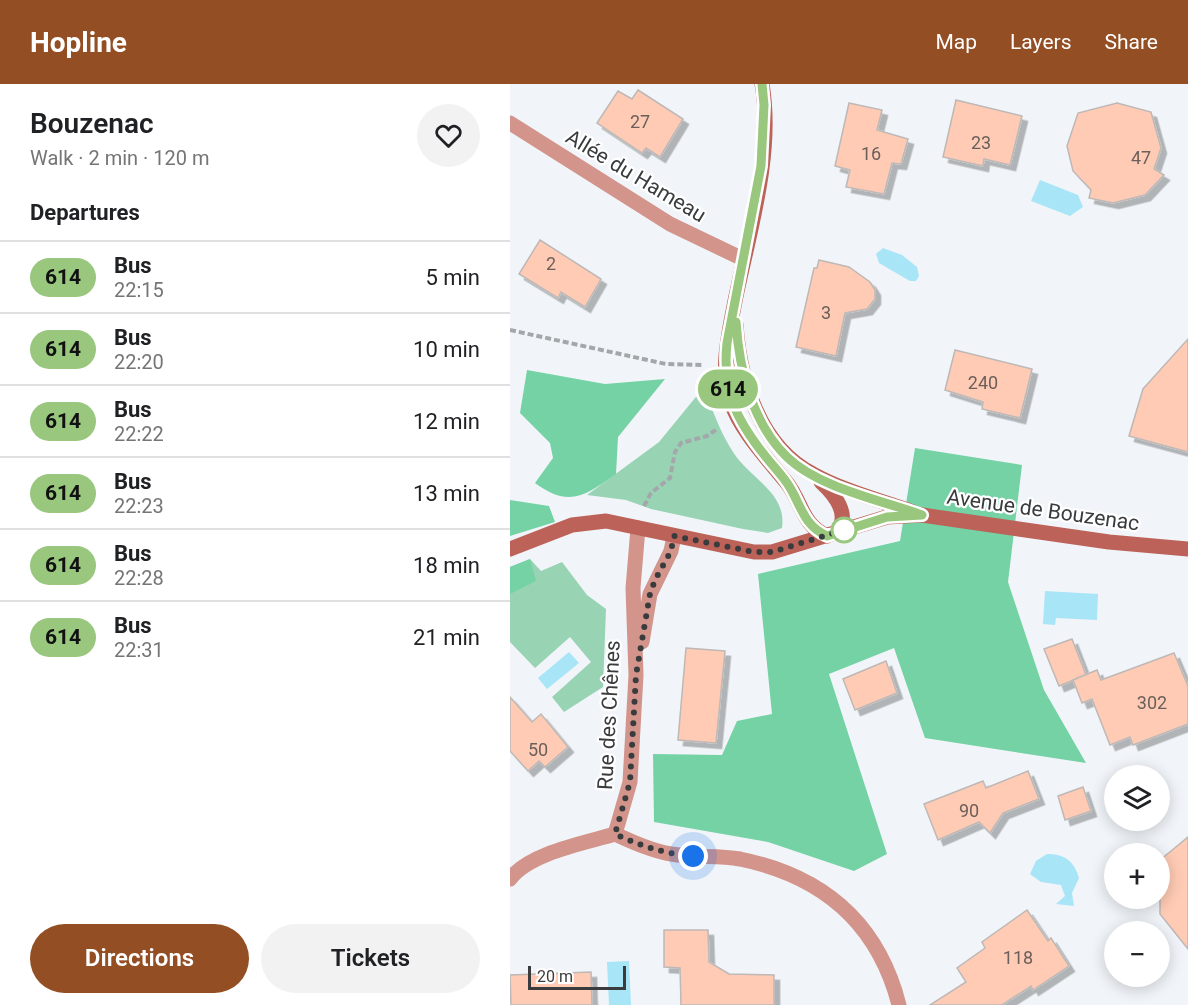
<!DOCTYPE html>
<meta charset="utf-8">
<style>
:root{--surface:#fff;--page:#f2f2f2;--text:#202124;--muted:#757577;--line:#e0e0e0;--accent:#934e23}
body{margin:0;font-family:Roboto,sans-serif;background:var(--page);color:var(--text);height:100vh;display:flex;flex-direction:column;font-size:22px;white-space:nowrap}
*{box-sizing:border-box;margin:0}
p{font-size:20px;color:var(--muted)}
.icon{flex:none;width:33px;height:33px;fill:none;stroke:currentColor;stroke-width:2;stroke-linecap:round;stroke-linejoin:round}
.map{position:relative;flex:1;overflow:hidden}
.panel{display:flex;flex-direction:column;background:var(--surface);width:510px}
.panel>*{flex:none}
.badge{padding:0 12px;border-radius:20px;font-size:21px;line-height:39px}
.fabs{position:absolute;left:594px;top:681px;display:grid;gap:12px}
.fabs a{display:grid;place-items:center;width:66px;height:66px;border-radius:50%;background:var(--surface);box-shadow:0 3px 15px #0003;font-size:30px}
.scale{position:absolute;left:18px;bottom:15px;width:98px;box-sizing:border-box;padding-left:6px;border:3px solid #3a3b3d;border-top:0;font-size:16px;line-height:21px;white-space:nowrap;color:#3a3b3d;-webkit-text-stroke:4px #fff;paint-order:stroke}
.you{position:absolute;width:30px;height:30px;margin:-15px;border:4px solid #fff;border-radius:50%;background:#1a73e8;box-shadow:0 0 0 9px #1a73e833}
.map>.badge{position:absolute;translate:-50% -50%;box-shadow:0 0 0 3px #fff}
h2{padding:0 30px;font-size:22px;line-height:54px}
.round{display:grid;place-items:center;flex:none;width:63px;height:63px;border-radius:32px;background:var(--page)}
.overview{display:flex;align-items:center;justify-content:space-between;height:102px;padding:0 30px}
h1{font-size:28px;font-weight:600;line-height:45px}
.action{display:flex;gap:12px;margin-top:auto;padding:12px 30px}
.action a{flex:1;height:69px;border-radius:36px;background:var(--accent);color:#fff;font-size:24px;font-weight:600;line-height:69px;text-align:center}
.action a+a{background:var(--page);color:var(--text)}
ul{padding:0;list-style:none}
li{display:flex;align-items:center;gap:18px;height:72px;padding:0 30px;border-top:2px solid var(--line)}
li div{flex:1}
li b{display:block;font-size:22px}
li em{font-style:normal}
li .badge{min-width:66px;font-weight:700;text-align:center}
header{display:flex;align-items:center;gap:36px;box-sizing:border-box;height:84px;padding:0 30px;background:var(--accent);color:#fff}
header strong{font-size:28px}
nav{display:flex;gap:33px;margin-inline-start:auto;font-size:21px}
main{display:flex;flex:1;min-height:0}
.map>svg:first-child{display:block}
</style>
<header>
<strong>Hopline</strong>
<nav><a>Map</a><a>Layers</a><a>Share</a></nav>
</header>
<main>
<section class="panel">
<div class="overview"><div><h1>Bouzenac</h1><p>Walk · 2 min · 120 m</p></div><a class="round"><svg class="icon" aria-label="heart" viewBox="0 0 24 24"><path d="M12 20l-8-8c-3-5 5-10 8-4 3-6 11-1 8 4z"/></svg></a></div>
<h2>Departures</h2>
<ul>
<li><span class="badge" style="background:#98c77d;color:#111">614</span><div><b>Bus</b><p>22:15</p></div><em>5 min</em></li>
<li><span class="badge" style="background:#98c77d;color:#111">614</span><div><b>Bus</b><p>22:20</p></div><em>10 min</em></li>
<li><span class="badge" style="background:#98c77d;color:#111">614</span><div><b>Bus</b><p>22:22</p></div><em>12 min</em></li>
<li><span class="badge" style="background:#98c77d;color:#111">614</span><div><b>Bus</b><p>22:23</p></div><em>13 min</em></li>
<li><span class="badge" style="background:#98c77d;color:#111">614</span><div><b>Bus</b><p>22:28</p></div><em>18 min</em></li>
<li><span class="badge" style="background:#98c77d;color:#111">614</span><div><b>Bus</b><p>22:31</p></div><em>21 min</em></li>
</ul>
<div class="action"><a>Directions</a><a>Tickets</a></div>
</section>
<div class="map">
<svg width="678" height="921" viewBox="0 0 678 921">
<defs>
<filter id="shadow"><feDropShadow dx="5.5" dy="5.5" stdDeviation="0" flood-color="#0004"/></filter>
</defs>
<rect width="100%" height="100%" fill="#f1f5f9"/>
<g fill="#98d3b4">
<path d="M194 303C202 325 210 348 223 368 240 395 277 408 272 444L258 449 233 445 141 425 116 416 77 411 149 358Z"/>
<path d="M20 475 31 487 52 478 77 511 96 525 93 603 54 628 42 613 81 578 60 553 25 584 0 558V483Z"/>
</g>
<g fill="#74d2a5">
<path d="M17 286 95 300 155 295 108 353 106 390C75 412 59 424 25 399L43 374 40 359 10 329Z"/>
<path d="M405 364 512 381 498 498 534 606 576 679 415 654 384 564 319 590 377 770 344 787 258 758 144 738 143 670 212 671 227 637 262 630 248 490 390 457Z"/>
<path d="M0 416 39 422 45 438 0 452Z"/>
<path d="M20 475 26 497 0 510V483Z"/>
</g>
<g fill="#a8e5f7">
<path d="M530 96 568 111 573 123 560 132 521 117Z"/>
<path d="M373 164 392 171 407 183 409 192 406 197H400L369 179 366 170Z"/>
<path d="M535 507 588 510 587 536 546 534 545 541 533 540Z"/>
<path d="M59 568 69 579 37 605 28 594Z"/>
<path d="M537 770C554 769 565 778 569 794L562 809 564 822 546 820 555 812 551 801 531 798 520 790 526 777Z"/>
<path d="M119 877 121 921H99L97 878Z"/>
</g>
<g fill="#ffcbb4" stroke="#beb8b6" stroke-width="1.5" filter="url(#shadow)">
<path d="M128 6 173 35 150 73 136 64 132 69 87 39 108 7 122 15Z"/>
<path d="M446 16 512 32 500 81 474 75 473 82 433 73Z"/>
<path d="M339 19 372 26 367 46 398 55 391 80 382 79 374 110 336 103 340 86 325 82Z"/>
<path d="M607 19 641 28 651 64 644 85 654 91 635 111 603 119 579 114 581 106 563 87 557 62 568 29Z"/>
<path d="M30 156 91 195 75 223 51 208 48 214 9 190Z"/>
<path d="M309 176 339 183 360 198 365 206V215L357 225 335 229 326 272 286 263 304 184H307Z"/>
<path d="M678 255V368L619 352 633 305Z"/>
<path d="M445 266 522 285 510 334 472 325 473 318 435 306Z"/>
<path d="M562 555 576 591 549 602 534 565Z"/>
<path d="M176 564 215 567 206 659 168 656Z"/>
<path d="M664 569 678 602V640L623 661 620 653 600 661 582 615 572 619 563 596 587 586 591 596Z"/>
<path d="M376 577 387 609 345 626 333 595Z"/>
<path d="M0 613 22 638 31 630 58 663 35 683 29 677 18 687 0 667Z"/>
<path d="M518 687 529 715 493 729 480 749 469 738 428 756 414 720 473 697 476 704Z"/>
<path d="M573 703 581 727 555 736 548 712Z"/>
<path d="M678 753V865L650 830V776Z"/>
<path d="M517 826 538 857 541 854 559 882 523 906 521 902 492 921H420L456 898 447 884 475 864 472 858Z"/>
<path d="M154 846H198L199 878 219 890 264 891V921H171L170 884 154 883Z"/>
<path d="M81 888 82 921H1L0 891Z"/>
</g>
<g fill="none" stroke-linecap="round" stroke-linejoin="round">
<g stroke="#a4a7aa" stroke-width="4" stroke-dasharray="6 3" stroke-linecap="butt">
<path d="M0 246 156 280 194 281"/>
<path d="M134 422 141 409 160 394 165 368 171 359 197 352 207 345"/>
</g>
<g stroke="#d2948b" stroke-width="15">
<path d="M0 39 160 140 233 175"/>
<path d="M128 444 123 504 126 591 120 698 105 750C123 758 142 767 161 770 184 774 208 771 230 775 313 792 368 839 389 921"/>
<path d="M132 558 140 510 161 467 164 452"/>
<path d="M0 795C19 769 75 759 105 750"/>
</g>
<g stroke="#bc6258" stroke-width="15">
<path d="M252 0C264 70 239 148 225 217 219 249 210 284 220 316 231 348 256 373 277 399 292 418 292 441 317 452"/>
<path d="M226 241C230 297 250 363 303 390 334 407 369 416 403 428"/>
<path d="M311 398C324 410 342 431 326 449"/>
<path d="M0 465 62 441 96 437 244 468H262L377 433 412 431 599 458 678 465"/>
</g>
</g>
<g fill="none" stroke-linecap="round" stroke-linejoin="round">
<g stroke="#fff" stroke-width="14">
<path id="line" d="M226 238C229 285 242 339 277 373 309 404 371 416 412 431L377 433 317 452C293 441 291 421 279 402 273 392 263 382 256 373 226 336 212 307 217 259L251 82 254 21 252 0"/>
</g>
<use href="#line" stroke="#98c77d" stroke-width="9"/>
<path stroke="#3a3b3d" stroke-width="6" stroke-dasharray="0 10.8" d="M183 772C155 770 131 762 105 750L120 698 126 591 140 510 145 496 161 467 164 452 244 468H262L334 446"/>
</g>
<circle fill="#fff" stroke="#98c77d" stroke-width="3" cx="334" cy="446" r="12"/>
<g text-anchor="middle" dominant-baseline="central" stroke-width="4.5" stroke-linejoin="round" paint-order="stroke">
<g font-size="18" fill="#6b5f5b">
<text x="130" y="37">27</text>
<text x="471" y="58">23</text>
<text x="361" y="69">16</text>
<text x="631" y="73">47</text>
<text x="41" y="179">2</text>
<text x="316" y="228">3</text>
<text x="473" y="298">240</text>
<text x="642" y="618">302</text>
<text x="28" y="665">50</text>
<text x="459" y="726">90</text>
<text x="508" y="873">118</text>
</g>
<g font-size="21" fill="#3a3b3d" stroke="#fff">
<text transform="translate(126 92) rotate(31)">Allée du Hameau</text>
<text transform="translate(533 426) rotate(8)">Avenue de Bouzenac</text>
<text transform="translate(99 631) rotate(-87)">Rue des Chênes</text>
</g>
</g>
</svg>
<div class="fabs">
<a><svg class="icon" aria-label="layers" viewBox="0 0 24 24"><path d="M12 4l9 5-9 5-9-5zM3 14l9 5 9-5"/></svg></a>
<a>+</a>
<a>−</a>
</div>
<div class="scale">20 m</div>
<div class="you" style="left:183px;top:772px"></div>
<b class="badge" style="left:218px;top:305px;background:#98c77d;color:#111">614</b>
</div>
</main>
